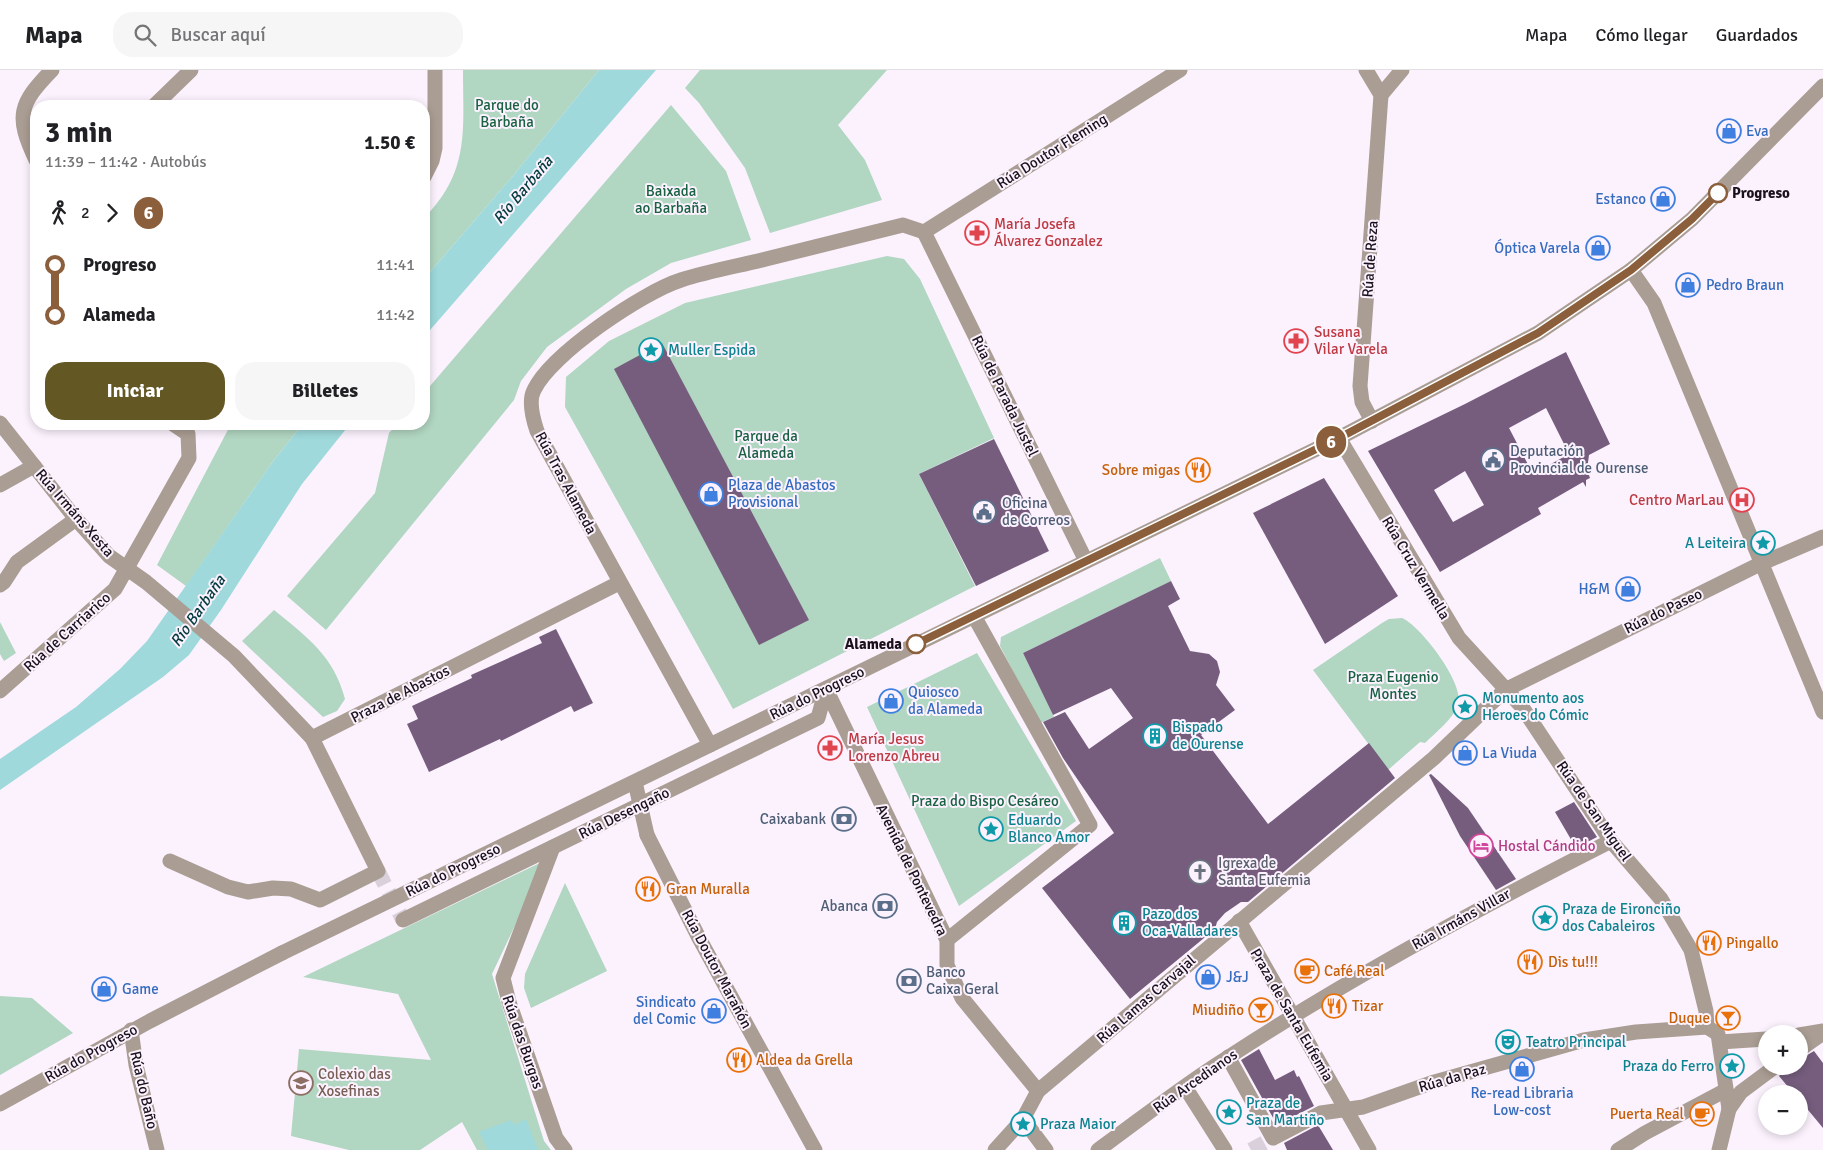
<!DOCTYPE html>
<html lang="es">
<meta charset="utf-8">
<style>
:root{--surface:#fff;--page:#f6f6f6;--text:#202124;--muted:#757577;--line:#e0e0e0;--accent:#635724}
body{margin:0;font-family:Signika,sans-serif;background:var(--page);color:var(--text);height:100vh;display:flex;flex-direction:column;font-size:19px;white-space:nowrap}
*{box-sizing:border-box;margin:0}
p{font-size:16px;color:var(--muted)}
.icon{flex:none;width:28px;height:28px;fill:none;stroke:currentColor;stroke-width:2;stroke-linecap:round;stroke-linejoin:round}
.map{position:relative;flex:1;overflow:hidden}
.details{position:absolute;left:30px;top:30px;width:400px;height:330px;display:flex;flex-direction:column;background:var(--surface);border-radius:20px;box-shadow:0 2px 8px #0003}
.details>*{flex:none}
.badge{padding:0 10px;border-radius:16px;font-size:18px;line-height:32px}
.controls{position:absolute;left:1758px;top:955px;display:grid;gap:10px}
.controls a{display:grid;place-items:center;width:50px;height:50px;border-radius:50%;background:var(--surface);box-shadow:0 2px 8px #0003;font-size:25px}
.map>.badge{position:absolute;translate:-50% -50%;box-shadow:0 0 0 2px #fff}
.legs{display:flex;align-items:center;gap:8px;height:55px;padding:0 15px;font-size:16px}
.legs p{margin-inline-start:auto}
.head{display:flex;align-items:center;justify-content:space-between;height:85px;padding:0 15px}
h1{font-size:28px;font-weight:700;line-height:38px}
.primary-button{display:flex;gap:10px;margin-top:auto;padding:10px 15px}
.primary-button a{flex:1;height:58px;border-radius:20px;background:var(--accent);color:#fff;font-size:20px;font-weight:700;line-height:58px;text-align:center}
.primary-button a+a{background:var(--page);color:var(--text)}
ul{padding:0 15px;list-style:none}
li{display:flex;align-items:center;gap:18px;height:50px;font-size:19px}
li i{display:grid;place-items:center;width:8px;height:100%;margin:0 6px;background:currentColor}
li i::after{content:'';width:12px;height:12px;margin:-6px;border:4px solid;border-radius:50%;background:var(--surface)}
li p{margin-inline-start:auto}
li:first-child i{background:linear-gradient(#0000 50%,currentColor 0)}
li:last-child i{background:linear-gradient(currentColor 50%,#0000 0)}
header{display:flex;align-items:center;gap:30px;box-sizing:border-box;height:70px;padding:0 25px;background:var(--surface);border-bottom:1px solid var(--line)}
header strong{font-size:24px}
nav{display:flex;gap:28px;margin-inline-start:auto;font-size:18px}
.search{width:350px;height:45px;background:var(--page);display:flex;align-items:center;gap:12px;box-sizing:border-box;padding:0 18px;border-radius:20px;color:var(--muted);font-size:19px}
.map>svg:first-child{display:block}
</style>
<header>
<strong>Mapa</strong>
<div class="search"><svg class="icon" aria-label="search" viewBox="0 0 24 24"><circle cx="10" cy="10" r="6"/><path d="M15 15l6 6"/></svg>Buscar aquí</div>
<nav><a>Mapa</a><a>Cómo llegar</a><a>Guardados</a></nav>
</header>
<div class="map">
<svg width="1823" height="1080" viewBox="0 0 1823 1080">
<rect width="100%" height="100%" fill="#fbf2fe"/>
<g fill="#b1d6c1">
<path d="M463 0H599L512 107 424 209V148C470 101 463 61 463 0Z"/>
<path d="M700 0H887L838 55 865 90 882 130 770 163 745 98 699 33 685 18Z"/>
<path d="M671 35 726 101 751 170 671 193 626 219 547 277 521 311 514 330 326 560 287 526 375 423 389 363 397 354H424V323Z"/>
<path d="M887 186 904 189 920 209 994 368 919 404 975 516 733 639 565 337 566 307 609 271 685 233Z"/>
<path d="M231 354H303L274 390 186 516 157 495Z"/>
<path d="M1160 488 1171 511 1023 583 1054 647 1040 653 1000 576 1001 567Z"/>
<path d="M274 540C307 567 334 586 345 629L337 641 323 647 242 571Z"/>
<path d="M1402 548C1420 555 1466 615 1458 635 1453 649 1436 662 1425 673L1420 672 1388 700 1313 600 1382 553 1389 549Z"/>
<path d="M0 552 16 583 4 591 0 584Z"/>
<path d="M977 583 1076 751 959 836 867 637Z"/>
<path d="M546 790 492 904 544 1071 551 1080H477L462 1052 420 1080H349L291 1066 299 979 431 990 398 924 303 907Z"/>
<path d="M565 813 607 901 531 938 524 918 525 904Z"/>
<path d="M0 926 32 928 73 963 0 1005Z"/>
</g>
<g fill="#9fd9db">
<path d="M599 0H656L424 267V209L512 107Z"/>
<path d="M303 354H350L302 414 221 540 189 585 163 607 0 720V689L76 637 120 599 147 571 274 390Z"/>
<path d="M526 1049 538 1080H488L479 1062 511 1050 514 1055Z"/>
</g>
<g fill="#765d7e" fill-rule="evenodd">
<path d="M662 273 809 550 759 575 614 299Z"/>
<path d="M1566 282 1610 374 1589 385 1587 400 1590 408 1586 410V417L1583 412 1538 438 1541 444 1440 502 1368 381 1465 334ZM1546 338 1569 384 1533 404 1509 358ZM1465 401 1484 435 1453 452 1434 420Z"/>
<path d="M994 369 1049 481 976 516 919 404Z"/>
<path d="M1324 408 1398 526 1325 574 1253 443Z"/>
<path d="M1171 511 1180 529 1168 536 1190 581 1209 584 1217 591 1220 602 1216 615 1235 640 1201 665 1268 754 1369 673 1395 708 1248 832H1241L1225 843 1217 852 1215 859 1130 929 1042 818 1114 763 1063 688 1043 652 1065 642 1089 679 1133 648 1111 618 1053 645 1023 583Z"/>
<path d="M556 559 593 633 574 642 571 636 501 671 500 669 429 702 407 654 418 649 412 636 472 608 471 605 542 573 539 567Z"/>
<path d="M1431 704 1468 738 1516 809 1496 820 1460 766 1429 705Z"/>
<path d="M1574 732 1597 767 1576 778 1555 742Z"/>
<path d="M1259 979 1275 1010 1294 1000 1297 1007 1299 1006 1314 1036 1277 1055 1241 990Z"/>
<path d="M1814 981 1823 993V1058L1799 1029V1024H1794L1779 1006 1787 996H1799V990Z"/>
<path d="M1318 1055 1333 1080H1287L1284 1073Z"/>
</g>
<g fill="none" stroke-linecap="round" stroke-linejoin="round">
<g stroke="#d9d0dc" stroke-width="15" stroke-dasharray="15 8" stroke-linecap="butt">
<path d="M378 801 403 850"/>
<path d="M1251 1080 1273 1068"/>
</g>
<g stroke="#aa9d93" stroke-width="15">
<path d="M1366 0 1381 25 1360 316 1362 332 1372 351"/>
<path d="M1381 25 1402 0"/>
<path d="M154 36 191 0"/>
<path d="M36 90C15 46 19 34 52 0"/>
<path d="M424 107 432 91 435 78V0"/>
<path d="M924 162 903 155C857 166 812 178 766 189 738 196 709 201 681 210 643 222 551 284 534 320 528 331 533 349 537 361L710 675 1339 368 1538 263 1631 200 1692 149 1823 16"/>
<path d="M924 162 1086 491"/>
<path d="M924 162 1180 0"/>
<path d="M1631 200 1654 233 1823 642"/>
<path d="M0 353 76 449 109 486 146 512 234 586 312 668 378 801 320 830 291 819 273 818 248 822 228 817 170 791"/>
<path d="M1339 368 1459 568 1522 637 1611 771 1661 829 1691 880 1706 941 1707 957 1718 964 1729 1039 1741 1022 1776 996"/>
<path d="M0 415 34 396"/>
<path d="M0 515 4 512 17 492 76 449"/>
<path d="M826 619 947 870V895L962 928 1038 1021"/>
<path d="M0 621 115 519 189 388 188 364 173 354"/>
<path d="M312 668 619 513"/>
<path d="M647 765 699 868 815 1080"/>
<path d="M553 777 503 908 509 932 556 1068 565 1080"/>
<path d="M403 850 818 648 826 619"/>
<path d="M1239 851 1369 1080"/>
<path d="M947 870 1090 755 974 546"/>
<path d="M131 960 136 995 157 1080"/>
<path d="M1799 965 1823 961"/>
<path d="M1720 972 1766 969"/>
<path d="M1799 980 1823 963"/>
<path d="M1228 987 1273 1068 1321 1043 1363 1037 1431 1013 1584 970 1636 962 1707 957"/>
<path d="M1185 1017 1225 1080"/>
<path d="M0 1034 150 951 282 883"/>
<path d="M1023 1049 1046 1080"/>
<path d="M995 1080 1023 1049 1038 1021 1434 688 1505 620 1760 494 1823 467"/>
<path d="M1098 1080C1141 1049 1182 1016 1227 988 1351 907 1480 837 1611 771"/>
<path d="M1618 1080 1645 1063 1726 1020"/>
<path d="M1719 1080 1729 1039"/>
</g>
<g stroke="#aa9d93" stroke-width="15">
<path d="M635 712 647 765"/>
<path d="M282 883 710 675"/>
</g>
</g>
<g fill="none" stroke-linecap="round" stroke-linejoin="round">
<g stroke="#fff" stroke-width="11">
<path id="line-1" d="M916 574 1339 368 1538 263 1631 200 1692 149 1718 123"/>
</g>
<use href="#line-1" stroke="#8b5e3c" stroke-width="8"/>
</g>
<defs>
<g id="shop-ring" transform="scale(1.25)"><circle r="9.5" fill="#fbf2fe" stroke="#3f7fe0" stroke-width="1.5"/><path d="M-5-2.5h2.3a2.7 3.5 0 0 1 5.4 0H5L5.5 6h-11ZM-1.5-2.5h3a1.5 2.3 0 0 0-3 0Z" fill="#3f7fe0"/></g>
<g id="pharmacy-ring" transform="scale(1.25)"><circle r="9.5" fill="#fbf2fe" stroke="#e0444e" stroke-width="1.5"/><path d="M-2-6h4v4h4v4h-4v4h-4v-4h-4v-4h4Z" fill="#e0444e"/></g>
<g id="sight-ring" transform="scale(1.25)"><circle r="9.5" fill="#fbf2fe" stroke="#0f9aa8" stroke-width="1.5"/><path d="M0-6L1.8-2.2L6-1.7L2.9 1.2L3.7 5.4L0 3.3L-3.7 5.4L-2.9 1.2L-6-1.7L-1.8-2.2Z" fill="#0f9aa8"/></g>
<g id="civic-ring" transform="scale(1.25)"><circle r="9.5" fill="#fbf2fe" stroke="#5c6f8a" stroke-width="1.5"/><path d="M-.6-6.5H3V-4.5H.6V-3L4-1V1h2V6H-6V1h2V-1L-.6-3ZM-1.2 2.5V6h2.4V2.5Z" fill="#5c6f8a"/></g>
<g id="restaurant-ring" transform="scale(1.25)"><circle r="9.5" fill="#fbf2fe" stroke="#e8710a" stroke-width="1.5"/><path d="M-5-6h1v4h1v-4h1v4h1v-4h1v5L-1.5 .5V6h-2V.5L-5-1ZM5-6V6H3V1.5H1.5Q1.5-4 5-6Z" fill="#e8710a"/></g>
<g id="hospital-ring" transform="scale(1.25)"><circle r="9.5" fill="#fbf2fe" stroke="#e0444e" stroke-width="1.5"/><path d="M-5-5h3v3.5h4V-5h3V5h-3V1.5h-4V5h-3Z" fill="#e0444e"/></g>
<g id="building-ring" transform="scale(1.25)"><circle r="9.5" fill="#fbf2fe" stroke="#0f9aa8" stroke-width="1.5"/><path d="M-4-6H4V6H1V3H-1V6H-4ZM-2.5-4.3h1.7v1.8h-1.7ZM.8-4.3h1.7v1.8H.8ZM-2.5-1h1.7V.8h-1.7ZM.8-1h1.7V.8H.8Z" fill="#0f9aa8"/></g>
<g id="bank-ring" transform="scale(1.25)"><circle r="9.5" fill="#fbf2fe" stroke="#5c6f8a" stroke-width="1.5"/><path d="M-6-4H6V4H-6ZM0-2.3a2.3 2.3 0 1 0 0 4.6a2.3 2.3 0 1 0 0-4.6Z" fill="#5c6f8a"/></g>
<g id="hotel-ring" transform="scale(1.25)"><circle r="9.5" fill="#fbf2fe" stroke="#d1479c" stroke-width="1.5"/><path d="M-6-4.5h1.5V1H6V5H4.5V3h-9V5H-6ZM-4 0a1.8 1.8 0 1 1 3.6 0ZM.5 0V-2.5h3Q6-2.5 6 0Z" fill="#d1479c"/></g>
<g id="church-ring" transform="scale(1.25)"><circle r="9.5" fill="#fbf2fe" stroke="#6b7280" stroke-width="1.5"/><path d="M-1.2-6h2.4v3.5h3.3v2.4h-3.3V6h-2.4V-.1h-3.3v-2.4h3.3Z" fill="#6b7280"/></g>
<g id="cafe-ring" transform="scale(1.25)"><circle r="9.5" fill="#fbf2fe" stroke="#e8710a" stroke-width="1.5"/><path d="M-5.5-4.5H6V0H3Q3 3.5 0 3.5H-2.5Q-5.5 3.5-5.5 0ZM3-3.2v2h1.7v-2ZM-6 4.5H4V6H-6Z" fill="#e8710a"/></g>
<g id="bar-ring" transform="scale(1.25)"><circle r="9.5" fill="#fbf2fe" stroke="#e8710a" stroke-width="1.5"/><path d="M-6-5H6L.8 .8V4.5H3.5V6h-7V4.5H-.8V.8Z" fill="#e8710a"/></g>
<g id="theatre-ring" transform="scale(1.25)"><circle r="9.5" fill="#fbf2fe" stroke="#0f9aa8" stroke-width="1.5"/><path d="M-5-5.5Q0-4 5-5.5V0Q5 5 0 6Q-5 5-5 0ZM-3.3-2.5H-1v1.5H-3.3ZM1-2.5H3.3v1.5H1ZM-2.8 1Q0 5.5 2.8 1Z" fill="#0f9aa8"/></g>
<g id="school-ring" transform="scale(1.25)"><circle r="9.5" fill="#fbf2fe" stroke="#8d6e63" stroke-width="1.5"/><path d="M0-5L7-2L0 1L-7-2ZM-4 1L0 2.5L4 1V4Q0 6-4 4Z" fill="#8d6e63"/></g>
</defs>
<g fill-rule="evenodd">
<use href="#shop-ring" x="1729" y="61"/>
<use href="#shop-ring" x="1663" y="129"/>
<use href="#pharmacy-ring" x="977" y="163"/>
<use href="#shop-ring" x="1598" y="178"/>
<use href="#shop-ring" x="1688" y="215"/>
<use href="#pharmacy-ring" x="1296" y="271"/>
<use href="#sight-ring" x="651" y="280"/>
<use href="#civic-ring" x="1493" y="390"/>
<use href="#restaurant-ring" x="1198" y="400"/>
<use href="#shop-ring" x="711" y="424"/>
<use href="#hospital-ring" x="1742" y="430"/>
<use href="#civic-ring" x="984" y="442"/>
<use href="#sight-ring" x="1763" y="473"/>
<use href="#shop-ring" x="1628" y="519"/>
<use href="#shop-ring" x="891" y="631"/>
<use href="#sight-ring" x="1465" y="637"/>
<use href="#building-ring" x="1155" y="666"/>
<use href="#pharmacy-ring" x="830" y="678"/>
<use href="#shop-ring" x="1465" y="683"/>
<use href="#bank-ring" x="844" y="749"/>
<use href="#sight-ring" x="991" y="759"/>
<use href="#hotel-ring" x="1481" y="776"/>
<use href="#church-ring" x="1200" y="802"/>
<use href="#restaurant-ring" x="648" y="819"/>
<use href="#bank-ring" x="885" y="836"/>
<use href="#sight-ring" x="1545" y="848"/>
<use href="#building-ring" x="1124" y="853"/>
<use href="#restaurant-ring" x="1709" y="873"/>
<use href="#restaurant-ring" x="1530" y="892"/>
<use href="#cafe-ring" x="1307" y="901"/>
<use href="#shop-ring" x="1208" y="907"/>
<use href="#bank-ring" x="909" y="911"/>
<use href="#shop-ring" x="104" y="919"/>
<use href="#restaurant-ring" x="1334" y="936"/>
<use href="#bar-ring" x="1261" y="940"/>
<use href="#shop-ring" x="714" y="941"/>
<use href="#bar-ring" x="1728" y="948"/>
<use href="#theatre-ring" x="1508" y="972"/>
<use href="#restaurant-ring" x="739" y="990"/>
<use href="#sight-ring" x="1732" y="996"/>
<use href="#shop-ring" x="1522" y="999"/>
<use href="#school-ring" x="301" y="1013"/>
<use href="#sight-ring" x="1229" y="1042"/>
<use href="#cafe-ring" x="1702" y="1044"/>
<use href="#sight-ring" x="1023" y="1054"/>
</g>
<g fill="#fff" stroke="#8b5e3c" stroke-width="2.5">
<circle cx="1718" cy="123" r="9"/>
<circle cx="916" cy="574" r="9"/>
</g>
<g text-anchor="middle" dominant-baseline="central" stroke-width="4" stroke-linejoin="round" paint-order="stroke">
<g font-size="15" fill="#186242" stroke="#fbf2fe">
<text x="507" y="35">Parque do<tspan x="507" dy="17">Barbaña</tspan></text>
<text x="671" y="121">Baixada<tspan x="671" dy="17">ao Barbaña</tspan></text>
<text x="766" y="366">Parque da<tspan x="766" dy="17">Alameda</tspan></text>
<text x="1393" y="607">Praza Eugenio<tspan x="1393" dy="17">Montes</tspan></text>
<text x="985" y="731">Praza do Bispo Cesáreo</text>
</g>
<g font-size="15" fill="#366cbe" stroke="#fbf2fe" text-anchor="start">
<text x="1746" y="61">Eva</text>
<text x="1646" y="129" text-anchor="end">Estanco</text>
<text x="1580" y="178" text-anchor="end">Óptica Varela</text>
<text x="1706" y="215">Pedro Braun</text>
<text x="728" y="415">Plaza de Abastos<tspan x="728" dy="17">Provisional</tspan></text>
<text x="1610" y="519" text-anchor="end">H&amp;M</text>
<text x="908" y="622">Quiosco<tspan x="908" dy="17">da Alameda</tspan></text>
<text x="1482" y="683">La Viuda</text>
<text x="1226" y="907">J&amp;J</text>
<text x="122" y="919">Game</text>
<text x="696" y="932" text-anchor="end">Sindicato<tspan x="696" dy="17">del Comic</tspan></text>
<text x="1522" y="1023" text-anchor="middle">Re-read Libraria<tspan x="1522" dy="17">Low-cost</tspan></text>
</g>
<g font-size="15" fill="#19111c" stroke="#fbf2fe">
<text transform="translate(1052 81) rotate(-32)">Rúa Doutor Fleming</text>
<text transform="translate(1370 189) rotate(-86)">Rúa de Reza</text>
<text transform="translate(1005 326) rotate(64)">Rúa de Parada Justel</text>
<text transform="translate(566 413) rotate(62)">Rúa Tras Alameda</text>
<text transform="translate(75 443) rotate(49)">Rúa Irmáns Xesta</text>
<text transform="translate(1416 498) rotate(59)">Rúa Cruz Vermella</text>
<text transform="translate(1663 541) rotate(-26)">Rúa do Paseo</text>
<text transform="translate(67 562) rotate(-42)">Rúa de Carriarico</text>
<text transform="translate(817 623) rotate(-26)">Rúa do Progreso</text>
<text transform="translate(400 624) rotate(-27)">Praza de Abastos</text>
<text transform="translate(1594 741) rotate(55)">Rúa de San Miguel</text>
<text transform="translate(624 743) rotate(-26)">Rúa Desengaño</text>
<text transform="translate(453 800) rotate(-26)">Rúa do Progreso</text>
<text transform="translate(912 800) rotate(64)">Avenida de Pontevedra</text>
<text transform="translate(1461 849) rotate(-29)">Rúa Irmáns Villar</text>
<text transform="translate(717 899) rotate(62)">Rúa Doutor Marañón</text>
<text transform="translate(1146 929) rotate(-41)">Rúa Lamas Carvajal</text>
<text transform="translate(1292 945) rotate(60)">Praza de Santa Eufemia</text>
<text transform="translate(523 972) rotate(71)">Rúa das Burgas</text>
<text transform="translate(91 983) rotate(-29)">Rúa do Progreso</text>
<text transform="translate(1452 1008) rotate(-16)">Rúa da Paz</text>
<text transform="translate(1195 1011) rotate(-35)">Rúa Arcedianos</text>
<text transform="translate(144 1020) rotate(77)">Rúa do Baño</text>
</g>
<g font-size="15" font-weight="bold" fill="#19111c" stroke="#fbf2fe" text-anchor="start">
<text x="1732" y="123">Progreso</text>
<text x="902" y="574" text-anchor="end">Alameda</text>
</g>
<g font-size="15" fill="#be3a42" stroke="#fbf2fe" text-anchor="start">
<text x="994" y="154">María Josefa<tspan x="994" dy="17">Álvarez Gonzalez</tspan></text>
<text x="1314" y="262">Susana<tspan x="1314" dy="17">Vilar Varela</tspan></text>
<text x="1724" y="430" text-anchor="end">Centro MarLau</text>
<text x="848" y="669">María Jesus<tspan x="848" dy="17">Lorenzo Abreu</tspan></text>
</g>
<g font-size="15" fill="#0d838f" stroke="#fbf2fe" text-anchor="start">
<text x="668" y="280">Muller Espida</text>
<text x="1746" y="473" text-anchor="end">A Leiteira</text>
<text x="1482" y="628">Monumento aos<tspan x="1482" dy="17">Heroes do Cómic</tspan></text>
<text x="1172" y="657">Bispado<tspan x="1172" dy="17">de Ourense</tspan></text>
<text x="1008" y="750">Eduardo<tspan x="1008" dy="17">Blanco Amor</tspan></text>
<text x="1562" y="839">Praza de Eironciño<tspan x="1562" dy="17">dos Cabaleiros</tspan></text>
<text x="1142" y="844">Pazo dos<tspan x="1142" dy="17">Oca-Valladares</tspan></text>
<text x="1526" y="972">Teatro Principal</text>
<text x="1714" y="996" text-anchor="end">Praza do Ferro</text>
<text x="1246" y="1033">Praza de<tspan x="1246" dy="17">San Martiño</tspan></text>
<text x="1040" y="1054">Praza Maior</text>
</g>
<g font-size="15" fill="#4e5e75" stroke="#fbf2fe" text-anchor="start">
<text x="1510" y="381">Deputación<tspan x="1510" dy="17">Provincial de Ourense</tspan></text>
<text x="1002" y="433">Oficina<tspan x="1002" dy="17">de Correos</tspan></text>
<text x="826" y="749" text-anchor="end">Caixabank</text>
<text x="868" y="836" text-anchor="end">Abanca</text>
<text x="926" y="902">Banco<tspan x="926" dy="17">Caixa Geral</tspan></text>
</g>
<g font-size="15" fill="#c56008" stroke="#fbf2fe" text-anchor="start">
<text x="1180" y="400" text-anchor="end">Sobre migas</text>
<text x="666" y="819">Gran Muralla</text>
<text x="1726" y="873">Pingallo</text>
<text x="1548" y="892">Dis tu!!!</text>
<text x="1324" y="901">Café Real</text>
<text x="1352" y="936">Tizar</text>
<text x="1244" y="940" text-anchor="end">Miudiño</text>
<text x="1710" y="948" text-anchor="end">Duque</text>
<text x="756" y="990">Aldea da Grella</text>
<text x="1684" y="1044" text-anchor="end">Puerta Real</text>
</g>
<g font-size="15" fill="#b23c85" stroke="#fbf2fe" text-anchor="start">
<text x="1498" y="776">Hostal Cándido</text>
</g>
<g font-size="15" fill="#5b616d" stroke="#fbf2fe" text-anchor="start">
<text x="1218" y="793">Igrexa de<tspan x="1218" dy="17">Santa Eufemia</tspan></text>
</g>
<g font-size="15" fill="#785e54" stroke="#fbf2fe" text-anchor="start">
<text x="318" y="1004">Colexio das<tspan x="318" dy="17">Xosefinas</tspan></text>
</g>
<g font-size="16" font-style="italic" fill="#023b3e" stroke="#fbf2fe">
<text transform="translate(523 120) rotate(-50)">Río Barbaña</text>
<text transform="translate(198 541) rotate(-55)">Río Barbaña</text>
</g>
</g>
</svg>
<div class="controls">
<a>+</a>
<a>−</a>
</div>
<b class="badge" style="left:1331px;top:372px;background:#8b5e3c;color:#fff">6</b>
<section class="details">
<div class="head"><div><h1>3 min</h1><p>11:39 – 11:42 · Autobús</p></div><b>1.50 €</b></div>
<div class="legs"><svg class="icon" aria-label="walk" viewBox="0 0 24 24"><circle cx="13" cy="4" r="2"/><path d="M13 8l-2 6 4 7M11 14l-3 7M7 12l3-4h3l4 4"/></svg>2<svg class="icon" aria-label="forward" viewBox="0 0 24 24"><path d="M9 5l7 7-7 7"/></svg><b class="badge" style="background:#8b5e3c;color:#fff">6</b></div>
<ul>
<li><i style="color:#8b5e3c"></i><b>Progreso</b><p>11:41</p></li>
<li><i style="color:#8b5e3c"></i><b>Alameda</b><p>11:42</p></li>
</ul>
<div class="primary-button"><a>Iniciar</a><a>Billetes</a></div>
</section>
</div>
